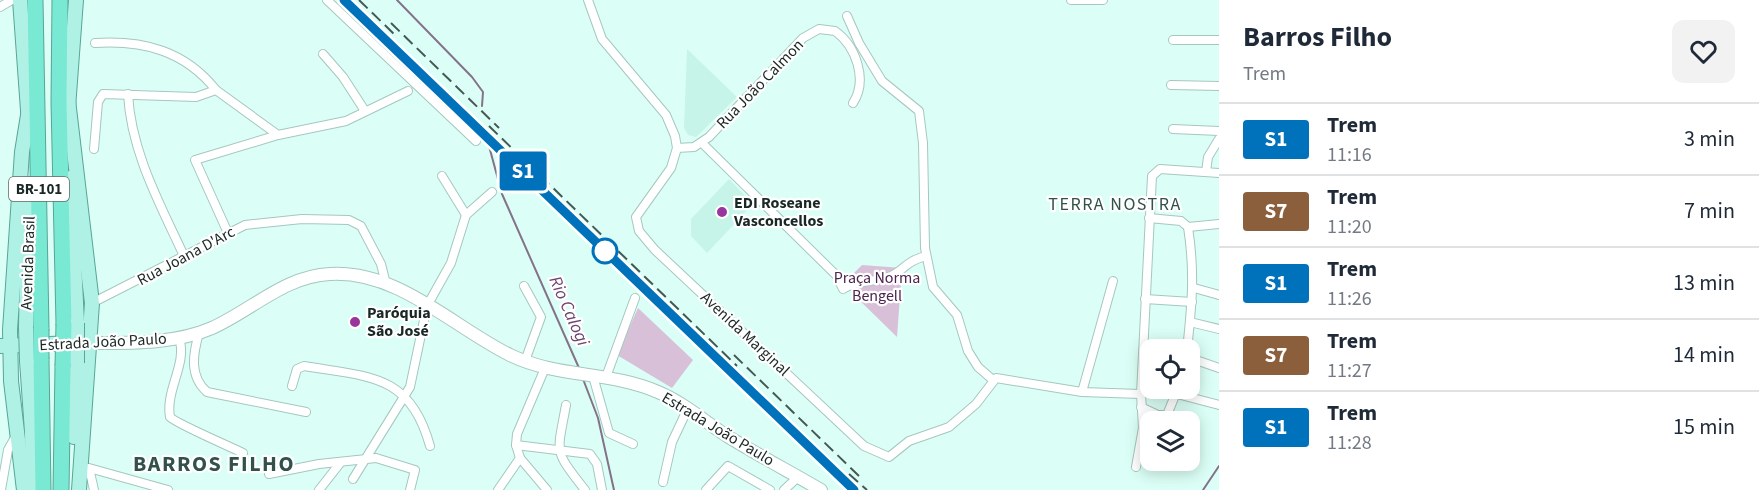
<!DOCTYPE html>
<html lang="pt">
<meta charset="utf-8">
<style>
:root{--surface:#fff;--page:#f2f2f3;--text:#1f2937;--muted:#747a83;--line:#e0e1e3}
body{margin:0;font-family:"Source Sans 3",sans-serif;background:var(--page);color:var(--text);height:100vh;display:flex;flex-direction:column;font-size:22px;white-space:nowrap}
*{box-sizing:border-box;margin:0}
p{font-size:20px;color:var(--muted)}
.icon{flex:none;width:33px;height:33px;fill:none;stroke:currentColor;stroke-width:2;stroke-linecap:round;stroke-linejoin:round}
.map{position:relative;flex:1;overflow:hidden}
.side{display:flex;flex-direction:column;background:var(--surface);width:540px}
.side>*{flex:none}
.badge{padding:0 12px;border-radius:4px;font-size:21px;line-height:39px}
.controls{position:absolute;left:1140px;top:339px;display:grid;gap:12px}
.controls a{display:grid;place-items:center;width:60px;height:60px;border-radius:12px;background:var(--surface);box-shadow:0 3px 15px #0003;font-size:30px}
.map>.badge{position:absolute;translate:-50% -50%;box-shadow:0 0 0 3px #fff}
.round{display:grid;place-items:center;flex:none;width:63px;height:63px;border-radius:12px;background:var(--page)}
.headline{display:flex;align-items:center;justify-content:space-between;height:102px;padding:0 24px}
h1{font-size:28px;font-weight:700;line-height:45px}
ul{padding:0;list-style:none}
li{display:flex;align-items:center;gap:18px;height:72px;padding:0 24px;border-top:2px solid var(--line)}
li div{flex:1}
li b{display:block;font-size:22px}
li em{font-style:normal}
li .badge{min-width:66px;font-weight:700;text-align:center}
main{display:flex;flex:1;min-height:0}
.map>svg:first-child{display:block}
</style>
<main>
<div class="map">
<svg width="1219" height="490" viewBox="0 0 1219 490">
<rect width="100%" height="100%" fill="#dbfff6"/>
<g fill="#c6f4e9">
<path d="M687 49 737 97 696 137 688 135 684 128Z"/>
<path d="M729 179 753 204 707 253 691 236V219Z"/>
</g>
<g fill="#d9c0d9">
<path d="M862 265 902 268 897 337 851 292 853 274Z"/>
<path d="M638 308 693 360 672 388 617 355Z"/>
</g>
<g fill="none" stroke-linecap="round" stroke-linejoin="round">
<g stroke="#847288" stroke-width="2">
<path d="M397 0 472 77 483 92 482 106"/>
<path d="M489 146 502 194 579 368"/>
<path d="M583 379 598 418 614 490"/>
<path d="M1203 490 1219 466"/>
</g>
<g stroke="#a5c7bf" stroke-width="10">
<g id="street">
<path d="M327 0 476 141"/>
<path d="M588 0 602 39 666 115 675 136 677 148 671 168 636 217 639 231 655 250 864 446 889 457 909 441 949 427 976 404 996 378 1082 392 1141 394"/>
<path d="M1071 0H1103"/>
<path d="M0 7 12 0"/>
<path d="M847 16 859 43 882 81 919 111 923 143 925 248 933 287 957 315 968 351 978 367 993 380"/>
<path d="M1173 40H1219"/>
<path d="M95 43C144 40 185 51 216 90"/>
<path d="M323 54 343 77 365 111"/>
<path d="M1171 85 1219 86"/>
<path d="M128 94C131 152 160 204 184 256"/>
<path d="M1173 129 1219 131"/>
<path d="M702 143 837 276 843 289C856 280 874 282 889 277 903 271 906 261 926 256"/>
<path d="M677 148 694 147 709 137 803 38 819 29 835 31C856 46 868 80 853 103"/>
<path d="M94 149 98 102 103 94 196 97 216 90 278 135 346 121 408 91"/>
<path d="M1206 172 1208 157 1219 139"/>
<path d="M442 176 466 215"/>
<path d="M1149 218 1181 221 1188 227 1219 224"/>
<path d="M228 233 195 160 278 135"/>
<path d="M524 286 541 317 525 361"/>
<path d="M1194 288 1219 295"/>
<path d="M1145 299 1192 302"/>
<path d="M92 303 245 225 302 219 349 220 361 226 381 264 386 284"/>
<path d="M1190 322 1219 329"/>
<path d="M199 333C193 354 189 376 207 392L306 412"/>
<path d="M179 338C188 363 165 390 170 417 175 423 231 447 243 453"/>
<path d="M1187 350C1192 304 1195 272 1188 227"/>
<path d="M1190 358 1219 368"/>
<path d="M593 376 609 433 633 444"/>
<path d="M606 377 635 298"/>
<path d="M292 386 297 369 304 366C369 377 410 373 430 446"/>
<path d="M1082 392 1113 281"/>
<path d="M1177 394 1219 405"/>
<path d="M566 405C557 455 553 449 585 490"/>
<path d="M1141 407 1158 415H1167L1178 388"/>
<path d="M516 445 590 454 597 464 602 490"/>
<path d="M520 458 547 490"/>
<path d="M1136 467 1143 428 1141 394 1152 176 1160 169 1219 173"/>
<path d="M269 474 319 464 376 458 415 470 410 490"/>
<path d="M353 479 410 387 427 306 451 263 466 215 492 192"/>
<path d="M663 482 672 442 688 408"/>
<path d="M1 490 8 450 17 434"/>
<path d="M94 490 89 468 168 490"/>
<path d="M319 490 341 462"/>
<path d="M498 490 520 458 516 445 517 434 545 368"/>
<path d="M706 490 728 466 770 490"/>
<path d="M784 490 798 477"/>
</g>
</g>
<g stroke="#a5c7bf" stroke-width="14">
<path id="secondary" d="M91 343C131 343 175 344 212 328 252 310 285 276 330 274 398 270 453 327 510 355 557 378 610 371 658 392 684 403 704 421 727 436 758 455 790 472 821 490"/>
</g>
<g stroke="#58a596" stroke-width="16">
<g id="primary">
<path d="M20 0 29 124"/>
<path d="M68 100 92 303 79 490"/>
<path d="M68 108 76 0"/>
<path d="M70 178 77 323"/>
<path d="M26 327 29 185"/>
<path d="M0 346 74 343"/>
<path d="M27 361 32 432 33 490"/>
<path d="M74 437 77 363"/>
<path d="M24 490 11 381 10 330 22 152 28 115"/>
</g>
</g>
<g stroke="#58a596" stroke-width="17">
<g id="highway">
<path d="M35 0 41 329"/>
<path d="M60 0 59 102 64 324"/>
<path d="M41 359 43 490"/>
<path d="M61 490 63 366"/>
</g>
</g>
<use href="#street" stroke="#fff" stroke-width="8"/>
<use href="#secondary" stroke="#fff" stroke-width="12"/>
<use href="#primary" stroke="#aff2e5" stroke-width="14"/>
<use href="#highway" stroke="#7ae9d3" stroke-width="15"/>
<g stroke="#455853" stroke-width="2" stroke-dasharray="12 6" stroke-linecap="butt">
<path d="M344 0 854 490"/>
<path d="M359 0 394 34"/>
<path d="M391 23 499 128"/>
<path d="M489 126 737 366"/>
<path d="M734 355 859 476"/>
<path d="M849 474 867 490"/>
</g>
<g stroke="#58a596" stroke-width="16" stroke-linecap="butt">
<g id="primary-bridge">
<path d="M26 327 27 361"/>
<path d="M77 363V323"/>
</g>
</g>
<g stroke="#58a596" stroke-width="17" stroke-linecap="butt">
<g id="highway-bridge">
<path d="M41 329V359"/>
<path d="M63 366 64 324"/>
</g>
</g>
<use href="#primary-bridge" stroke="#aff2e5" stroke-width="14"/>
<use href="#highway-bridge" stroke="#7ae9d3" stroke-width="15"/>
</g>
<g fill="none" stroke-linecap="round" stroke-linejoin="round">
<g stroke="#fff" stroke-width="14">
<path id="line" d="M344 0 854 490"/>
</g>
<use href="#line" stroke="#0072bc" stroke-width="9"/>
</g>
<g fill="#98369d" stroke="#fff" stroke-width="2">
<circle cx="722" cy="212" r="6"/>
<circle cx="355" cy="322" r="6"/>
</g>
<circle fill="#fff" stroke="#0072bc" stroke-width="3" cx="605" cy="251" r="12"/>
<g text-anchor="middle" dominant-baseline="central" stroke-width="4.5" stroke-linejoin="round" paint-order="stroke">
<rect fill="#fff" stroke="#5f6866" stroke-width="1.5" x="9" y="177" width="60" height="24" rx="4.5"/>
<g font-size="15" font-weight="bold" fill="#1a2825">
<text x="39" y="189">BR-101</text>
</g>
<g font-size="16" fill="#1a2825" stroke="#fff">
<text transform="translate(760 84) rotate(-46)">Rua João Calmon</text>
<text transform="translate(186 256) rotate(-28)">Rua Joana D'Arc</text>
<text transform="translate(28 263) rotate(-88)">Avenida Brasil</text>
<text transform="translate(745 334) rotate(43)">Avenida Marginal</text>
<text transform="translate(103 342) rotate(-3)">Estrada João Paulo</text>
<text transform="translate(718 429) rotate(31)">Estrada João Paulo</text>
</g>
<g font-size="16" font-weight="bold" fill="#1a2825" stroke="#fff" text-anchor="start">
<text x="734" y="203">EDI Roseane<tspan x="734" dy="18">Vasconcellos</tspan></text>
<text x="367" y="313">Paróquia<tspan x="367" dy="18">São José</tspan></text>
</g>
<g font-size="16" fill="#4d234f" stroke="#fff">
<text x="877" y="278">Praça Norma<tspan x="877" dy="18">Bengell</tspan></text>
</g>
<g font-size="18" letter-spacing="1.5" fill="#32514a" stroke="#fff">
<text x="1115" y="204">TERRA NOSTRA</text>
</g>
<g font-size="18" font-style="italic" fill="#704472" stroke="#fff">
<text transform="translate(569 311) rotate(66)">Rio Calogi</text>
</g>
<g font-size="22" font-weight="bold" letter-spacing="1.5" fill="#32514a" stroke="#fff">
<text x="214" y="464">BARROS FILHO</text>
</g>
</g>
</svg>
<div class="controls">
<a><svg class="icon" aria-label="locate" viewBox="0 0 24 24"><circle cx="12" cy="12" r="6"/><path d="M12 2v4M12 18v4M2 12h4M18 12h4"/></svg></a>
<a><svg class="icon" aria-label="layers" viewBox="0 0 24 24"><path d="M12 4l9 5-9 5-9-5zM3 14l9 5 9-5"/></svg></a>
</div>
<b class="badge" style="left:523px;top:171px;background:#0072bc;color:#fff">S1</b>
</div>
<section class="side">
<div class="headline"><div><h1>Barros Filho</h1><p>Trem</p></div><a class="round"><svg class="icon" aria-label="heart" viewBox="0 0 24 24"><path d="M12 20l-8-8c-3-5 5-10 8-4 3-6 11-1 8 4z"/></svg></a></div>
<ul>
<li><span class="badge" style="background:#0072bc;color:#fff">S1</span><div><b>Trem</b><p>11:16</p></div><em>3 min</em></li>
<li><span class="badge" style="background:#8b5e3c;color:#fff">S7</span><div><b>Trem</b><p>11:20</p></div><em>7 min</em></li>
<li><span class="badge" style="background:#0072bc;color:#fff">S1</span><div><b>Trem</b><p>11:26</p></div><em>13 min</em></li>
<li><span class="badge" style="background:#8b5e3c;color:#fff">S7</span><div><b>Trem</b><p>11:27</p></div><em>14 min</em></li>
<li><span class="badge" style="background:#0072bc;color:#fff">S1</span><div><b>Trem</b><p>11:28</p></div><em>15 min</em></li>
</ul>
</section>
</main>
